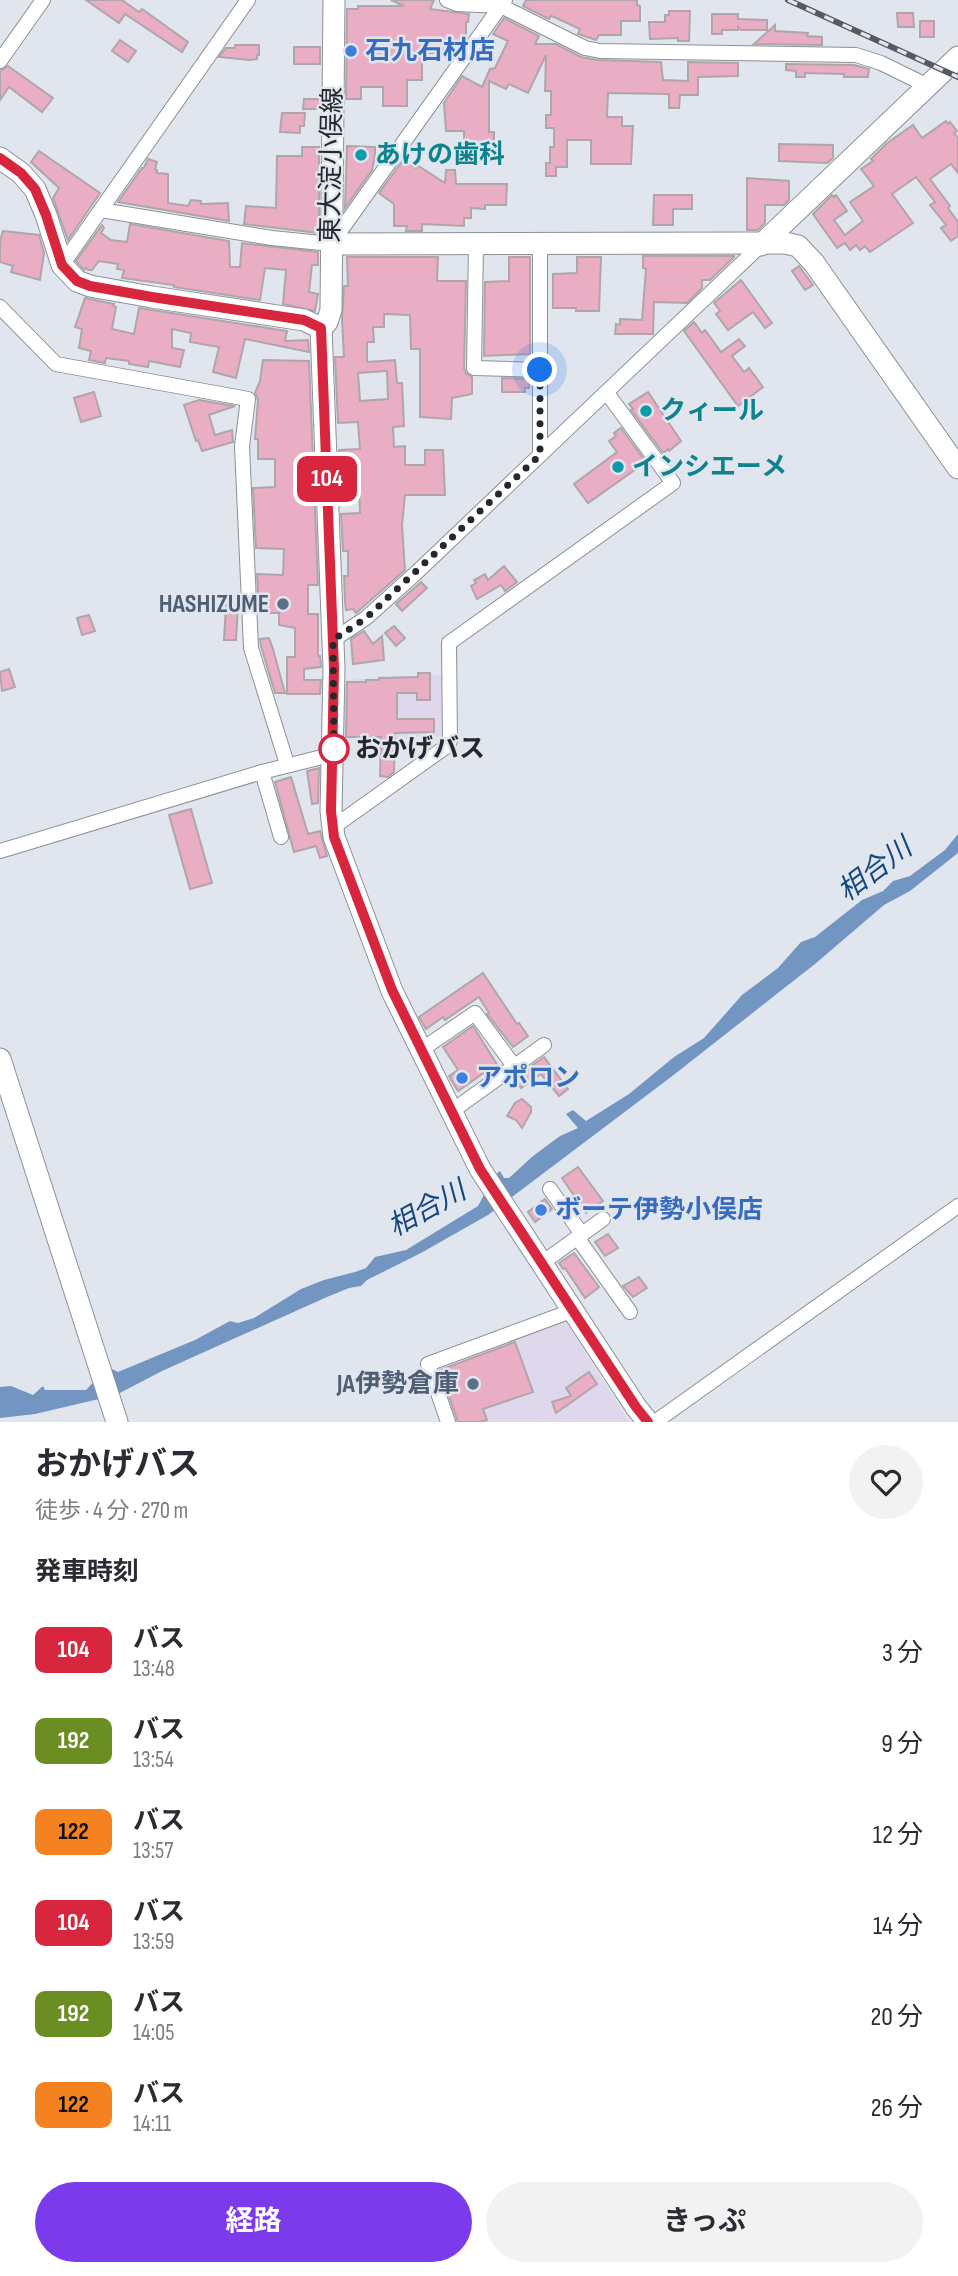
<!DOCTYPE html>
<html lang="ja">
<meta charset="utf-8">
<style>
:root{--surface:#fff;--page:#f2f2f3;--text:#2b2b33;--muted:#7c7c81;--accent:#7c3aed}
body{margin:0;font-family:"Sofia Sans Condensed","Noto Sans JP",sans-serif;background:var(--page);color:var(--text);height:100vh;display:flex;flex-direction:column;font-size:26px;white-space:nowrap}
*{box-sizing:border-box;margin:0}
p{font-size:23px;color:var(--muted)}
.icon{flex:none;width:38px;height:38px;fill:none;stroke:currentColor;stroke-width:2;stroke-linecap:round;stroke-linejoin:round}
.map{position:relative;height:1422px;overflow:hidden}
.side{display:flex;flex-direction:column;background:var(--surface);flex:1}
.side>*{flex:none}
.badge{padding:0 14px;border-radius:10px;font-size:24px;line-height:46px}
.you{position:absolute;width:35px;height:35px;margin:-18px;border:5px solid #fff;border-radius:50%;background:#1a73e8;box-shadow:0 0 0 10px #1a73e833}
.map>.badge{position:absolute;translate:-50% -50%;box-shadow:0 0 0 4px #fff}
h2{padding:0 35px;font-size:26px;line-height:63px}
.round{display:grid;place-items:center;flex:none;width:74px;height:74px;border-radius:37px;background:var(--page)}
.head{display:flex;align-items:center;justify-content:space-between;height:119px;padding:0 35px}
h1{font-size:33px;font-weight:700;line-height:52px}
.cta{display:flex;gap:14px;margin-top:auto;padding:14px 35px}
.cta a{flex:1;height:80px;border-radius:42px;background:var(--accent);color:#fff;font-size:28px;font-weight:700;line-height:80px;text-align:center}
.cta a+a{background:var(--page);color:var(--text)}
ul{padding:0;list-style:none}
li{display:flex;align-items:center;gap:21px;height:91px;padding:0 35px}
li div{flex:1}
li b{display:block;font-size:26px}
li em{font-style:normal}
li .badge{min-width:77px;font-weight:700;text-align:center}
.map>svg:first-child{display:block}
</style>
<div class="map">
<svg width="958" height="1422" viewBox="0 0 958 1422">
<rect width="100%" height="100%" fill="#e1e6ee"/>
<g fill="#dfd8ed">
<path d="M442 675 445 736 345 741 342 680Z"/>
<path d="M565 1320 629 1422H454L434 1368Z"/>
</g>
<path fill="#7296c1" d="M958 834V853L910 891 884 905 815 964 671 1077 488 1215 421 1253 367 1280 361 1286 349 1288 327 1297 162 1371 116 1395 35 1414 0 1418V1387L11 1386 33 1395 43 1386 45 1390H86L108 1367 118 1372 195 1340 230 1321 238 1323 254 1318 301 1289 324 1280 355 1272 366 1268 375 1257 406 1250 478 1206 494 1176 500 1171 504 1178H509L533 1156 560 1136 578 1128 566 1114 573 1110 586 1121 629 1094 674 1057 704 1038 742 995 778 968 801 942 815 937 862 900 883 891 893 881 910 876 945 850Z"/>
<g fill="#e9adc4" stroke="#afa6a9" stroke-width="2" fill-rule="evenodd">
<path d="M86 0H122L139 12 142 9 188 42 182 52 125 14 119 23Z"/>
<path d="M391 0H434L430 9 469 14 468 22H466V38L463 42H459V47L455 53H422V80H407V106H383V87H361V99H346L347 9H358V6H404Z"/>
<path d="M526 0H634L637 1V5L640 6V21H621V35H599L596 40 578 34 580 29 554 17 551 16 549 19 523 6Z"/>
<path d="M669 11H690L689 41H678V38L650 39 649 22H665V15H669Z"/>
<path d="M897 13H913L914 27H898Z"/>
<path d="M712 14H738V19L767 20V30H741L738 27V30H722V34H712Z"/>
<path d="M504 18 539 36 535 44H556L581 57 598 60 661 62 663 80 688 81V62L738 63V76L698 77V95H680L679 108H669V94L608 93 607 117H622V126H633L631 164H591V140H567V167H556V176H546V163H550V147H554V128H546V115H551V91H545L546 55 528 93 509 84 506 89 489 81V132H494V142H464V131H446L444 103 462 76 482 87 490 69 495 68 508 41 493 34Z"/>
<rect x="920" y="21" width="14" height="16"/>
<path d="M775 25V31L808 33 807 36 822 37V45L754 44Z"/>
<path d="M120 40 136 51 128 62 112 51Z"/>
<path d="M235 45H259V55H257V59L250 60 219 57 226 48H235Z"/>
<rect x="294" y="47" width="26" height="17"/>
<path d="M786 64 854 65 869 69 868 77H844V74L805 73V77H796V71L786 70Z"/>
<path d="M8 66 53 98 42 112 9 87 0 100V71Z"/>
<path d="M304 99H320V109H303Z"/>
<path d="M282 113H305L304 126H300V133L280 132Z"/>
<path d="M946 121 948 124 950 122 957 131 954 133 958 138V173L951 164 930 179 950 206 948 208 958 222V236L951 241 941 228 946 225 930 205 935 202 916 177 892 194 913 223 870 252 865 246 860 250 856 245 850 250 845 243 837 248 813 214 832 195 834 197 836 195 847 211 834 220 845 235 863 221 850 202 874 186 861 169 873 161 871 159 886 144 913 125 922 138Z"/>
<path d="M779 144 833 145V158L827 163 779 161Z"/>
<path d="M347 146 375 147V155L372 170 345 208Z"/>
<path d="M302 147H319V233L244 224 246 206 276 208 277 156H302Z"/>
<path d="M39 151 100 193 68 240 53 198 59 188 31 162Z"/>
<path d="M148 159 157 162 155 169 157 170V173L168 174V203L188 206 191 200 201 201V204L228 203 229 221 118 202 142 168H144Z"/>
<path d="M403 160 416 168 417 165 445 183 446 170H455L456 184H507L506 205H485V209L471 208V218H464V226L422 224V231H406L407 226H394V204L379 193Z"/>
<path d="M747 178 789 181V200L784 205H765V223L758 230H747Z"/>
<path d="M654 195H692V209H673V225H653Z"/>
<path d="M130 224 229 241 230 267H240L242 243 318 252V265H312L309 292 318 294 315 311 283 304 286 270 265 268 260 300 174 287V285L122 278 124 270 117 269 118 264 99 261 92 270H88L86 268 84 270 76 261 102 225 104 228 101 233 111 240 127 242Z"/>
<path d="M3 231 39 235 44 253 40 280 11 272 13 266 0 262V241Z"/>
<path d="M643 256H734V257L710 280H702V288L687 303 654 302 653 334H615L616 324 620 325V319L642 320 646 269 643 268Z"/>
<path d="M347 257H438L437 281H466L464 368 466 373 472 377V394L452 398 451 419 420 417V349H411L410 315 384 314V327H373L374 342H367V362L395 360 397 383H402L404 426 393 427 394 447 405 446V465H425V450H443L445 495H405L402 525 405 570 356 613 353 609 346 610 345 602 344 576H348V551H343L341 514 360 513 359 486H340L339 450 360 449 358 422 338 423 335 357H344L342 319 344 286H348ZM387 371 388 399 360 401 358 373Z"/>
<path d="M509 257H530V354L484 356 485 282 509 281Z"/>
<path d="M577 257H601L599 311H576V308H553V274L577 273Z"/>
<path d="M799 266 813 285 805 290 792 271Z"/>
<path d="M741 280 772 323 765 328 753 312 728 330 716 314 720 311 714 303Z"/>
<path d="M85 298 114 304 113 306 116 307 112 329 134 334 139 308 287 331 285 341 308 340 309 352 245 339 236 378 213 372 219 347 190 342 191 333 172 329V348L184 350 180 367 149 361 148 367 129 364V361L106 358 105 363 89 360 91 351 79 348 82 329 75 327Z"/>
<path d="M694 322 702 333 705 330 721 352 739 339 745 346 732 356 744 372 749 368 763 387 738 406 684 331Z"/>
<path d="M263 360 309 361 318 585H308V614H318V656H320L321 667 304 669V680H321L320 694H287V657H295V628L279 625V613H259L257 574 283 575 284 549 256 548 253 488 275 487V459H258V439H255L258 400 255 393 260 381Z"/>
<path d="M502 378 529 379V388H525V392H502Z"/>
<path d="M94 392 101 416 81 422 74 398Z"/>
<path d="M648 392 681 441 669 451 668 449 663 453 631 410 633 409 629 404Z"/>
<path d="M199 400 235 406 209 415 215 435 232 430 233 442 202 451 198 440 196 441 184 405Z"/>
<path d="M621 428 646 462 588 503 574 484 617 452 609 441 616 436 614 433Z"/>
<path d="M504 566 517 582 505 591 501 585 477 599 471 586 476 583 474 580 485 574 488 580Z"/>
<path d="M421 582 427 588 402 611 396 604Z"/>
<path d="M226 605H238L236 640H224Z"/>
<path d="M89 615 95 631 82 635 77 618Z"/>
<path d="M394 626 405 638 396 646 385 633Z"/>
<path d="M364 631 373 644 382 636 384 660 353 664 351 639Z"/>
<path d="M269 638 273 649 285 693H275L261 646 260 639Z"/>
<path d="M9 669 15 687 2 691 0 672Z"/>
<path d="M418 673H430V700H417V693H397V719H434V732L395 733 394 772 388 777 380 776 381 737H346L347 682H366V680H379V678L418 677Z"/>
<path d="M319 768 318 803 312 804 307 771Z"/>
<path d="M291 777 308 834 320 831 327 856 320 858 316 846 294 852 275 782Z"/>
<path d="M191 809 212 883 190 889 169 815Z"/>
<path d="M483 973 517 1024 519 1023 528 1036 513 1047 487 1014 489 1013 479 997 445 1020 443 1017 426 1029 419 1017Z"/>
<path d="M473 1026 498 1066 490 1072 488 1070 458 1091 449 1076 458 1070 443 1047Z"/>
<path d="M544 1057 568 1089 559 1096 541 1074 521 1088 514 1078Z"/>
<path d="M522 1099 531 1107V1112L522 1128 516 1120 507 1116 515 1103Z"/>
<path d="M578 1167 603 1201 586 1213 562 1178Z"/>
<path d="M545 1199 552 1209 535 1222 528 1212Z"/>
<path d="M608 1234 618 1248 605 1256 595 1242Z"/>
<path d="M574 1253 599 1287 585 1298 565 1268 563 1269 559 1263Z"/>
<path d="M639 1277 647 1288 633 1297 623 1286Z"/>
<path d="M515 1342 533 1392 483 1409 487 1420 480 1422H458L440 1370Z"/>
<path d="M589 1372 597 1384 556 1413 552 1402 571 1396 566 1388Z"/>
</g>
<g fill="none" stroke-linecap="round" stroke-linejoin="round">
<g stroke="#8b9097" stroke-width="16">
<g id="street">
<path d="M447 0 457 4 501 6 585 48 600 51 856 55 881 63 928 86"/>
<path d="M0 61 43 0"/>
<path d="M101 210 272 238 331 244 505 0"/>
<path d="M476 244 474 368 540 370"/>
<path d="M540 245V455"/>
<path d="M62 265 248 0"/>
<path d="M0 307 56 364 248 399 242 446 251 648 287 764"/>
<path d="M333 640 366 618 416 573 761 245"/>
<path d="M262 772 281 837"/>
<path d="M332 828 447 746 450 741 449 643 673 483 607 393"/>
<path d="M0 851 262 772 334 754"/>
<path d="M421 1050 475 1013 514 1066"/>
<path d="M452 1111 544 1045"/>
<path d="M550 1189 579 1230 581 1243 630 1312"/>
<path d="M542 1263 603 1219"/>
<path d="M448 1422 428 1364 574 1310"/>
<path d="M655 1422 958 1206"/>
</g>
</g>
<g stroke="#8b9097" stroke-width="23">
<g id="secondary">
<path d="M0 158 21 173 35 189 46 215 62 265 77 281 90 286 152 297 304 320 321 328"/>
<path d="M331 244 785 243 798 246 814 263 958 468"/>
<path d="M761 245 958 57"/>
<path d="M321 328 334 669 331 811 334 837 392 991 480 1169 636 1407 648 1422"/>
<path d="M321 328 327 322 331 310 334 0"/>
<path d="M0 1059 117 1422"/>
</g>
</g>
<use href="#street" stroke="#fff" stroke-width="14"/>
<use href="#secondary" stroke="#fff" stroke-width="21"/>
<g stroke="#56595d" stroke-width="6">
<path id="rail" d="M788 0 958 77"/>
</g>
<use href="#rail" stroke="#e1e6ee" stroke-width="3.5" stroke-dasharray="10" stroke-linecap="butt"/>
</g>
<g fill="none" stroke-linecap="round" stroke-linejoin="round">
<g stroke="#fff" stroke-width="16">
<path id="line" d="M0 158 21 173 35 189 46 215 62 265 77 281 90 286 152 297 304 320 321 328 334 669 331 811 334 837 392 990 480 1169 636 1407 648 1422"/>
</g>
<use href="#line" stroke="#d7263d" stroke-width="10"/>
<path stroke="#25272a" stroke-width="7" stroke-dasharray="0 12.6" d="M334 749V754L333 640 366 618 540 455V370"/>
</g>
<g fill="#3f7fe0" stroke="#e1e6ee" stroke-width="2.5">
<circle cx="351" cy="51" r="7"/>
<circle cx="462" cy="1078" r="7"/>
<circle cx="541" cy="1210" r="7"/>
</g>
<g fill="#0f9aa8" stroke="#e1e6ee" stroke-width="2.5">
<circle cx="361" cy="155" r="7"/>
<circle cx="646" cy="411" r="7"/>
<circle cx="618" cy="467" r="7"/>
</g>
<g fill="#5c6f8a" stroke="#e1e6ee" stroke-width="2.5">
<circle cx="283" cy="604" r="7"/>
<circle cx="473" cy="1384" r="7"/>
</g>
<circle fill="#fff" stroke="#d7263d" stroke-width="3.5" cx="334" cy="749" r="14"/>
<g text-anchor="middle" dominant-baseline="central" stroke-width="5" stroke-linejoin="round" paint-order="stroke">
<g font-size="26" font-weight="bold" fill="#366cbe" stroke="#e1e6ee" text-anchor="start">
<text x="365" y="51">石九石材店</text>
<text x="476" y="1078">アポロン</text>
<text x="555" y="1210">ボーテ伊勢小俣店</text>
</g>
<g font-size="26" font-weight="bold" fill="#0d838f" stroke="#e1e6ee" text-anchor="start">
<text x="375" y="155">あけの歯科</text>
<text x="660" y="411">クィール</text>
<text x="632" y="467">インシエーメ</text>
</g>
<g font-size="26" fill="#25272a" stroke="#e1e6ee">
<text transform="translate(332 165) rotate(-89)">東大淀小俣線</text>
</g>
<g font-size="26" font-weight="bold" fill="#4e5e75" stroke="#e1e6ee" text-anchor="end">
<text x="269" y="604">HASHIZUME</text>
<text x="459" y="1384">JA伊勢倉庫</text>
</g>
<g font-size="26" font-weight="bold" fill="#25272a" stroke="#e1e6ee" text-anchor="start">
<text x="355" y="749">おかげバス</text>
</g>
<g font-size="28" font-style="italic" fill="#13467c" stroke="#e1e6ee">
<text transform="translate(875 870) rotate(-37)">相合川</text>
<text transform="translate(427 1209) rotate(-29)">相合川</text>
</g>
</g>
</svg>
<div class="you" style="left:540px;top:370px"></div>
<b class="badge" style="left:327px;top:479px;background:#d7263d;color:#fff">104</b>
</div>
<section class="side">
<div class="head"><div><h1>おかげバス</h1><p>徒歩 · 4 分 · 270 m</p></div><a class="round"><svg class="icon" aria-label="heart" viewBox="0 0 24 24"><path d="M12 20l-8-8c-3-5 5-10 8-4 3-6 11-1 8 4z"/></svg></a></div>
<h2>発車時刻</h2>
<ul>
<li><span class="badge" style="background:#d7263d;color:#fff">104</span><div><b>バス</b><p>13:48</p></div><em>3 分</em></li>
<li><span class="badge" style="background:#6b8e23;color:#fff">192</span><div><b>バス</b><p>13:54</p></div><em>9 分</em></li>
<li><span class="badge" style="background:#f58220;color:#111">122</span><div><b>バス</b><p>13:57</p></div><em>12 分</em></li>
<li><span class="badge" style="background:#d7263d;color:#fff">104</span><div><b>バス</b><p>13:59</p></div><em>14 分</em></li>
<li><span class="badge" style="background:#6b8e23;color:#fff">192</span><div><b>バス</b><p>14:05</p></div><em>20 分</em></li>
<li><span class="badge" style="background:#f58220;color:#111">122</span><div><b>バス</b><p>14:11</p></div><em>26 分</em></li>
</ul>
<div class="cta"><a>経路</a><a>きっぷ</a></div>
</section>
